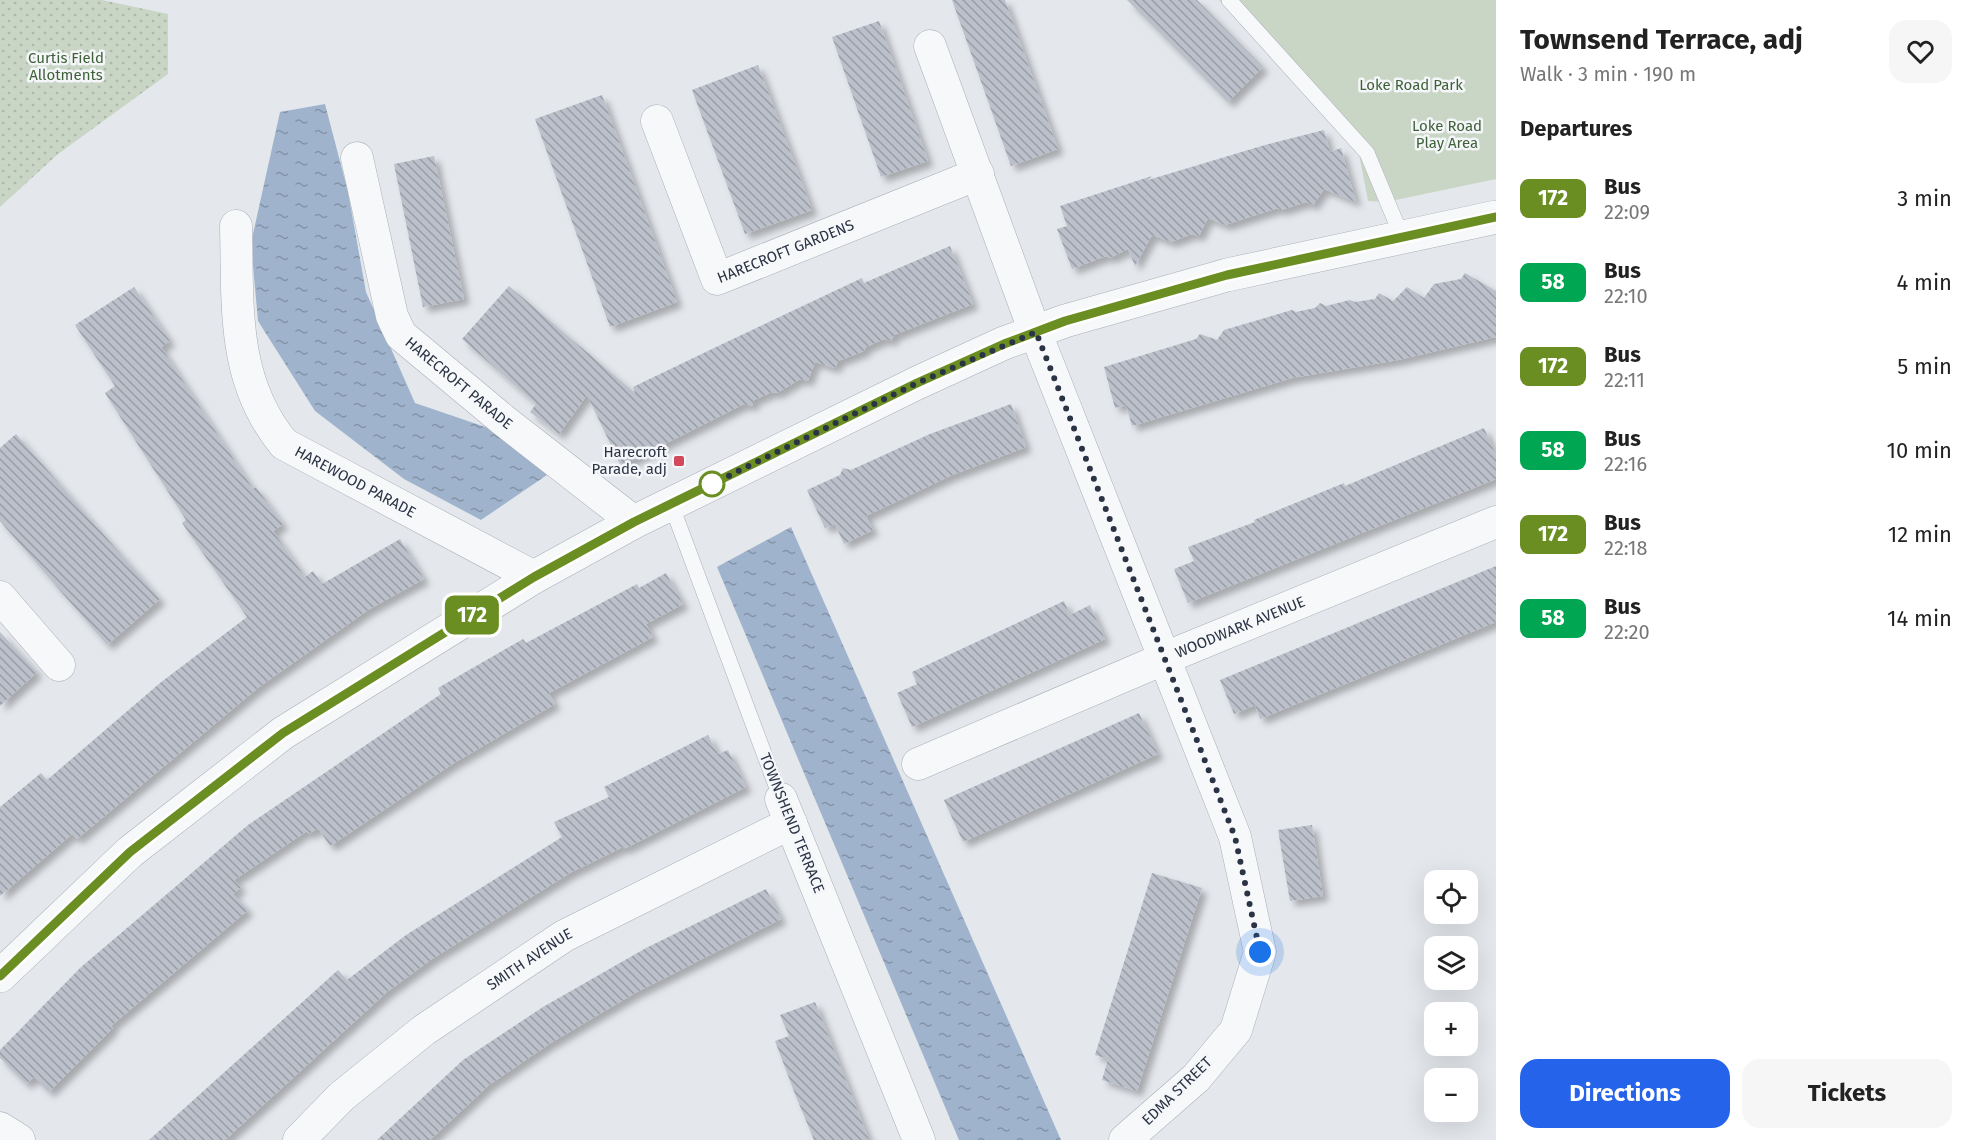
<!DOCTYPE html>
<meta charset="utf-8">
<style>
:root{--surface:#fff;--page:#f6f6f6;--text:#222;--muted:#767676;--accent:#2563eb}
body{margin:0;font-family:"Fira Sans",sans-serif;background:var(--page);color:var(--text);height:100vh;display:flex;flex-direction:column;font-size:22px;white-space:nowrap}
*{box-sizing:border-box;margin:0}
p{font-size:20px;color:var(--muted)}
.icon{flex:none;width:33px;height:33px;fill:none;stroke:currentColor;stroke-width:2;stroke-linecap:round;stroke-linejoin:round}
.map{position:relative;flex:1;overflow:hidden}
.details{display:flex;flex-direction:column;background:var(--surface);width:480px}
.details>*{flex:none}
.badge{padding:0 12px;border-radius:9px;font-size:21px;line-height:39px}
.controls{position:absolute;left:1424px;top:870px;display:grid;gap:12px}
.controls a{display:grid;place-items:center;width:54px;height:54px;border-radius:12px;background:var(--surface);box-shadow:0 6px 24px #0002;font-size:30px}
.you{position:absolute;width:30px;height:30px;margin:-15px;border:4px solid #fff;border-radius:50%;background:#1a73e8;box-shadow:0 0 0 9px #1a73e833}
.map>.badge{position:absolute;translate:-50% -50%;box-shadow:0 0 0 3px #fff}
h2{padding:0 24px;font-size:22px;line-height:54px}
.round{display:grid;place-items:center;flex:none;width:63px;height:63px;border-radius:18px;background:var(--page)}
.summary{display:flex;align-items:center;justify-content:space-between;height:102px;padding:0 24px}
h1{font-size:28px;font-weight:700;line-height:45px}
.button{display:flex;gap:12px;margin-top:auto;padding:12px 24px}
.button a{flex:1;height:69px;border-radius:18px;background:var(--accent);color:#fff;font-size:24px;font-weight:700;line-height:69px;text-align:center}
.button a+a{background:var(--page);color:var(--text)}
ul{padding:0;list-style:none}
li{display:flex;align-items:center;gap:18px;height:84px;padding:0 24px}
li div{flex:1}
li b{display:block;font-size:22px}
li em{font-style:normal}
li .badge{min-width:66px;font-weight:700;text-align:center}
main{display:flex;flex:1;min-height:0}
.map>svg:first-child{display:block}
</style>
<main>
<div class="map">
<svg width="1496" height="1140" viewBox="0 0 1496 1140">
<defs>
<pattern id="garden-dots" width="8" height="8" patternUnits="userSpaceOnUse" patternTransform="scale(1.5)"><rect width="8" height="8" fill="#c9d6c5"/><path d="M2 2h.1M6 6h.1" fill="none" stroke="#adb8ab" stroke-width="1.8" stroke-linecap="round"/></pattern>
<pattern id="water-ripples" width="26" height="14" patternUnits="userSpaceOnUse" patternTransform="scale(1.5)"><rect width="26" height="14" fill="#9fb4cc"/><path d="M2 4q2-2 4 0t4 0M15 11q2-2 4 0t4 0" fill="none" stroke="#8293a7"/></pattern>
<pattern id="building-back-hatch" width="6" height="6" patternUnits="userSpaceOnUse" patternTransform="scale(1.5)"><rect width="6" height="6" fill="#bbc0ca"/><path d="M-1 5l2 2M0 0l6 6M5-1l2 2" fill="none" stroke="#989da6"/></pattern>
<filter id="shadow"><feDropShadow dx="5.5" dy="5.5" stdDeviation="3" flood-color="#0004"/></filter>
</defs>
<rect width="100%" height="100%" fill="#e4e7ec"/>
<path fill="#c9d6c5" d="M1219 0H1496V179L1386 202 1368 201 1359 154Z"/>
<path fill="url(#garden-dots)" d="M0 0H102L168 14V74L58 154 0 207Z"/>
<g fill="url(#water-ripples)">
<path d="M325 104 348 192 366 292 415 403 500 432 547 475 481 520 404 479 315 411 258 321 251 243 280 112Z"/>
<path d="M791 527 1061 1140H959L717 567Z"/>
</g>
<g fill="url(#building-back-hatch)" filter="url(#shadow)">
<path d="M952 0H1005L1058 149 1011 166Z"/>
<path d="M1127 0H1197L1263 67 1228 102Z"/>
<path d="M879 21 928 161 881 177 832 37Z"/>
<path d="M758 65 812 210 745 234 692 90Z"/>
<path d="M602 95 677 302 610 327 535 119Z"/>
<path d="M1324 130 1330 152 1341 148 1356 202 1324 189 1313 205 1306 202 1281 210 1278 208 1225 225 1208 218 1199 236 1192 234 1171 242 1152 235 1135 266 1128 249 1110 258 1106 256 1072 269 1057 229 1067 226 1060 206 1152 176 1148 180 1265 145Z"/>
<path d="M434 156 464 299 423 307 394 164Z"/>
<path d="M950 246 973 304 894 335 891 341 884 339 866 347 864 351 838 361 835 368 815 362 808 381 800 379 777 393 772 392 754 400 752 406 744 404 621 466 587 395 559 434 530 412 536 404 462 339 509 286 635 393 633 387 714 348 862 278 864 283Z"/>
<path d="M1465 273 1496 291V337L1398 360 1292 378 1132 426 1126 405 1115 408 1104 367 1196 339 1200 334 1217 340 1224 330 1292 310 1296 312 1315 308 1320 303 1326 306 1350 300 1355 302 1375 299 1379 293 1393 301 1407 287 1424 298 1434 284 1461 279Z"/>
<path d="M134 287 170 341 161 347 253 489 256 487 283 524 273 531 305 577 313 571 322 584 400 539 424 579 368 610 259 687 77 839 72 834 0 896V807L41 773 47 780 160 683 247 617 182 523 186 520 105 393 115 386 75 325Z"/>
<path d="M1011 404 1026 447 950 476 866 516 873 530 844 544 835 524 825 528 807 490 840 475 843 468 851 470 930 434Z"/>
<path d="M1484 428 1496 456V479L1188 603 1174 569 1194 561 1188 547 1255 522 1254 520 1344 483 1345 486Z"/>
<path d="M16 434 160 599 107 645 0 521V448Z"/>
<path d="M1496 566V622L1260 719 1255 705 1234 714 1220 680Z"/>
<path d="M666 573 683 604 646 624 653 637 549 693 555 704 454 763 330 846 318 828 309 834 307 831 234 880 241 887 233 894 248 910 111 1026 113 1028 49 1092 34 1077 26 1084 0 1058V1050L80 968 248 825 441 694 438 688 523 639 526 643 637 584 639 588Z"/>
<path d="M1064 601 1070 615 1090 605 1105 639 912 727 897 693 917 684 912 672Z"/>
<path d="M0 632 37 672 0 706Z"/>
<path d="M1139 713 1158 754 963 842 944 800Z"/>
<path d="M708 735 718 754 728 750 746 787 624 849 623 847 570 873 432 959 387 992 225 1140H149L338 970 347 980 406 935 562 837 554 822 609 797 604 787Z"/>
<path d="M1312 825 1323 896 1290 901 1278 830Z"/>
<path d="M1152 873 1202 888 1137 1091 1102 1080 1108 1059 1095 1055Z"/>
<path d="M766 889 781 919 635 993 549 1044 489 1085 430 1140H377L463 1060 543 1007 646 948Z"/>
<path d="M815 1002 828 1035 869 1140H814L795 1094 775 1041 789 1036 780 1015Z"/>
</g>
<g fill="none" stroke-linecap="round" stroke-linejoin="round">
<g stroke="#a9aeb7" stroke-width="16">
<g id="service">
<path d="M1229 0 1367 153 1402 237"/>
<path d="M671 504 781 799"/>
</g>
</g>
<g stroke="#a9aeb7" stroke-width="33">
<g id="minor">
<path d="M930 46 1029 316 1235 837 1260 952 1236 1030 1196 1078 1125 1140"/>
<path id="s1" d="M657 121 717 279 978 174"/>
<path id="s2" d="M357 158 392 316 401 335 503 420 634 522"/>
<path id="s3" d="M236 226C238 304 231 380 284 444L534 577"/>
<path d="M0 597 59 665"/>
<path id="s4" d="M918 764 1182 651 1496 522"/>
<path d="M781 799 919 1140"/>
<path d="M0 1128 19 1140"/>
<path id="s5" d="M299 1140 342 1096 424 1030 564 936 791 823"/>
</g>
</g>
<g stroke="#a9aeb7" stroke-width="34">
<path id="tertiary" d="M0 976 130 852 283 733 534 577 634 522 917 383 1004 343 1065 321 1227 275 1496 217"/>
</g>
<use href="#service" stroke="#f7f8fa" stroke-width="15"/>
<use href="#minor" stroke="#f7f8fa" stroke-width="32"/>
<use href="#tertiary" stroke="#f7f8fa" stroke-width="33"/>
</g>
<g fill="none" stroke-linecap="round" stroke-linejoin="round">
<g stroke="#fff" stroke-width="14">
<path id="line" d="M0 976 130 852 283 733 534 577 634 522 917 383 1004 344 1065 321 1227 275 1496 217"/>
</g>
<use href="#line" stroke="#6b8e23" stroke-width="9"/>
<path stroke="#2b3445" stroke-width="6" stroke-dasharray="0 10.8" d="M712 484 706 487 917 383 1036 332 1235 837 1260 952"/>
</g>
<rect fill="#d1495b" stroke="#f4f6f9" stroke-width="2" x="673" y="455" width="12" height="12" rx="3"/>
<circle fill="#fff" stroke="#6b8e23" stroke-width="3" cx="712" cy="484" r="12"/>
<g text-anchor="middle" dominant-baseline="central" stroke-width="5" stroke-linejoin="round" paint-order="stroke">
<g font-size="15" fill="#3f6138" stroke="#f4f6f9">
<text x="66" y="58">Curtis Field<tspan x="66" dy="17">Allotments</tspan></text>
<text x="1411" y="85">Loke Road Park</text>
<text x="1447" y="126">Loke Road<tspan x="1447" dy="17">Play Area</tspan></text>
</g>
<g font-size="15" fill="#2b3445" stroke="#f4f6f9">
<text stroke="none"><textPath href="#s1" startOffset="243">HARECROFT GARDENS</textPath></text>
<text stroke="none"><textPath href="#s2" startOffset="258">HARECROFT PARADE</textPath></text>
<text stroke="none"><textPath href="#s3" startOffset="309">HAREWOOD PARADE</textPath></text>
<text stroke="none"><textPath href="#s4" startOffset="350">WOODWARK AVENUE</textPath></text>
<text transform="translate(792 823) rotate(68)">TOWNSHEND TERRACE</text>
<text stroke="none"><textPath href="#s5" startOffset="294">SMITH AVENUE</textPath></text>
<text transform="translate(1177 1091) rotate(-44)">EDMA STREET</text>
</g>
<g font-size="15" fill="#2b3445" stroke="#f4f6f9" text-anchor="end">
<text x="667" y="452">Harecroft<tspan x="667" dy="17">Parade, adj</tspan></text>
</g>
</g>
</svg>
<div class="controls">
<a><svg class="icon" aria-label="locate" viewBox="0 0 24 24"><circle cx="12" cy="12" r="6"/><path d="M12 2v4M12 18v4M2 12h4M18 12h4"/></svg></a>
<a><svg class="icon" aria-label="layers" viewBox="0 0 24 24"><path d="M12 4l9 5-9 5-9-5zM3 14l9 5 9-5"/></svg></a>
<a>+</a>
<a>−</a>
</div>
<div class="you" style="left:1260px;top:952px"></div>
<b class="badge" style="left:472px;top:615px;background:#6b8e23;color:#fff">172</b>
</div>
<section class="details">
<div class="summary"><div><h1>Townsend Terrace, adj</h1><p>Walk · 3 min · 190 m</p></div><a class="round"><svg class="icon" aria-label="heart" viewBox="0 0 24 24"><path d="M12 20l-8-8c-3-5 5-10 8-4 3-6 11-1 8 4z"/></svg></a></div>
<h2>Departures</h2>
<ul>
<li><span class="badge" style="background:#6b8e23;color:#fff">172</span><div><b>Bus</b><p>22:09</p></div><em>3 min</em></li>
<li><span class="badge" style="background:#00a651;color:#fff">58</span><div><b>Bus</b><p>22:10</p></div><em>4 min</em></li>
<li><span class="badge" style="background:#6b8e23;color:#fff">172</span><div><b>Bus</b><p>22:11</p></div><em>5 min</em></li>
<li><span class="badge" style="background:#00a651;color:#fff">58</span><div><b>Bus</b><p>22:16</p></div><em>10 min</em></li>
<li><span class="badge" style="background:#6b8e23;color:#fff">172</span><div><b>Bus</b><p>22:18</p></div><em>12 min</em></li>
<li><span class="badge" style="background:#00a651;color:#fff">58</span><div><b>Bus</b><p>22:20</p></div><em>14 min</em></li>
</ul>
<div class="button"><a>Directions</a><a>Tickets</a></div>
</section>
</main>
